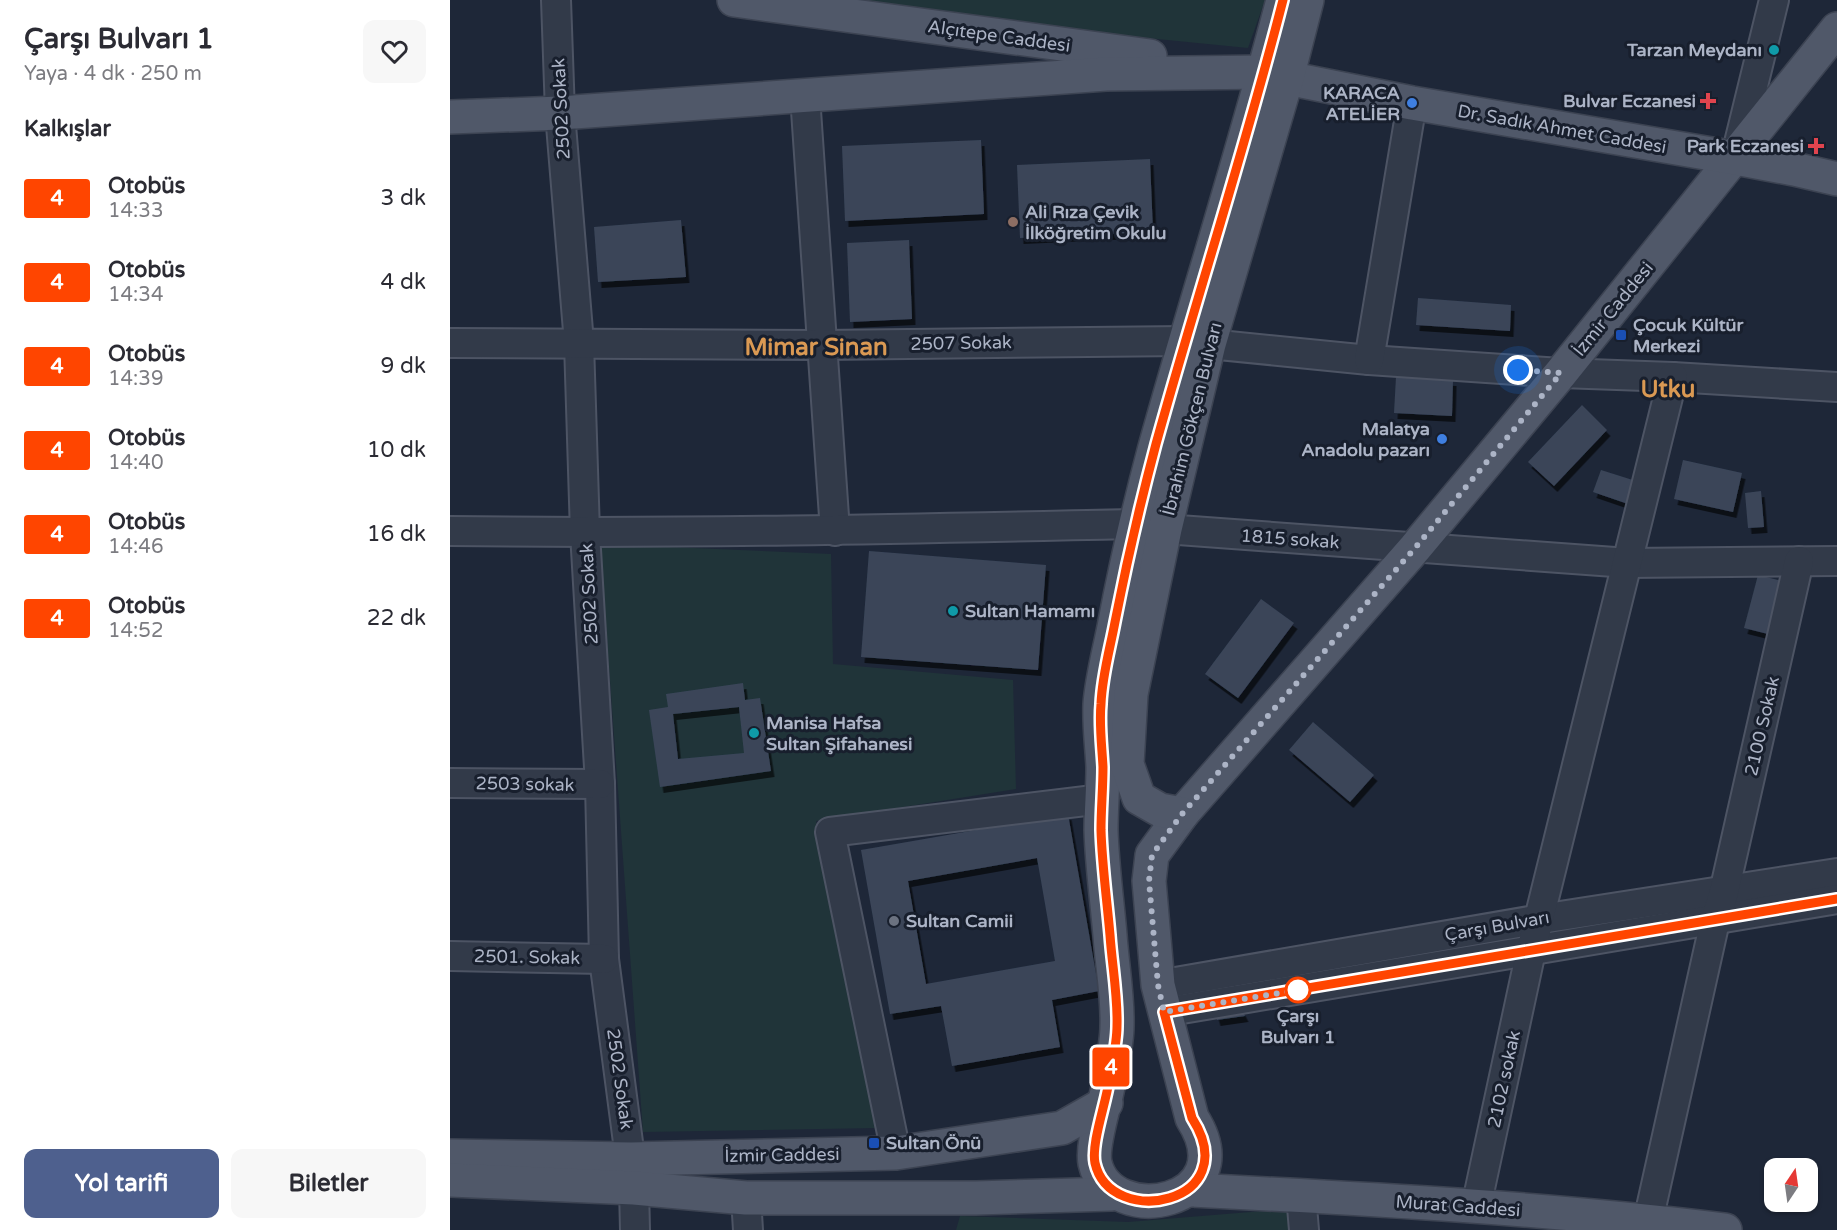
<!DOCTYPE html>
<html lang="tr">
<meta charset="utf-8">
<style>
:root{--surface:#fff;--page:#f7f7f7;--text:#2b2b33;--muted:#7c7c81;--accent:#4e608e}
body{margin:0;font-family:"Varela Round",sans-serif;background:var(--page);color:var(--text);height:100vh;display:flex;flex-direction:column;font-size:22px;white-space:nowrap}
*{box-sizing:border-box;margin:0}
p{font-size:20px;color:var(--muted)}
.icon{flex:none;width:33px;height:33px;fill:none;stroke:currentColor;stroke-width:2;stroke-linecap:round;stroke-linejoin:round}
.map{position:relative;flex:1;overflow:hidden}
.side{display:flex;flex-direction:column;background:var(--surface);width:450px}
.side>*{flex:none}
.badge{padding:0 12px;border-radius:4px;font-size:21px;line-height:39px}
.needle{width:39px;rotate:13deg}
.fabs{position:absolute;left:1314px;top:1158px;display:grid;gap:12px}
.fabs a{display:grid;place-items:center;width:54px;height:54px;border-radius:12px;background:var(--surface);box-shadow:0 2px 4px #0004;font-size:30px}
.you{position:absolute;width:30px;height:30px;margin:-15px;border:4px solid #fff;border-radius:50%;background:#1a73e8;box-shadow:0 0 0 9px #1a73e833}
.map>.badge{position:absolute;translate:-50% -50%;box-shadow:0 0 0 3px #fff}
h2{padding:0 24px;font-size:22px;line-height:54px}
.round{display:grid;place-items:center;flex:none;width:63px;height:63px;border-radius:12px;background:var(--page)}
.head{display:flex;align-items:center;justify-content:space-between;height:102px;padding:0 24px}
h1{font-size:28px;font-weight:700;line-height:45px}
.action{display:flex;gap:12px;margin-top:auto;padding:12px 24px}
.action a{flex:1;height:69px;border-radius:12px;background:var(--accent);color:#fff;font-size:24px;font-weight:700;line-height:69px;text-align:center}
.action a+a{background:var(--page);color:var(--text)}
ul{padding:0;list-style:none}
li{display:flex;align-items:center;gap:18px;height:84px;padding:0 24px}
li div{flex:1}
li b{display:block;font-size:22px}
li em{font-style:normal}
li .badge{min-width:66px;font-weight:700;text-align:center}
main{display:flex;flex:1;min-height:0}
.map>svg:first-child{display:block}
</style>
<main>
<section class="side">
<div class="head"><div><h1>Çarşı Bulvarı 1</h1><p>Yaya · 4 dk · 250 m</p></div><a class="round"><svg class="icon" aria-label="heart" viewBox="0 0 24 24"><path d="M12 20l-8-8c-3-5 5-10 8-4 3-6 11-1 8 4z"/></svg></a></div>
<h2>Kalkışlar</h2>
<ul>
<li><span class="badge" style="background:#ff4500;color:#fff">4</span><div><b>Otobüs</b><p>14:33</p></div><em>3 dk</em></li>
<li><span class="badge" style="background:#ff4500;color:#fff">4</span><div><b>Otobüs</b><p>14:34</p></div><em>4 dk</em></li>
<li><span class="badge" style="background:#ff4500;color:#fff">4</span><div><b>Otobüs</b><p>14:39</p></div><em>9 dk</em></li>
<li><span class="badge" style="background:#ff4500;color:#fff">4</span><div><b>Otobüs</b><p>14:40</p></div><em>10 dk</em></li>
<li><span class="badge" style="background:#ff4500;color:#fff">4</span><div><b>Otobüs</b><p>14:46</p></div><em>16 dk</em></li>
<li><span class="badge" style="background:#ff4500;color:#fff">4</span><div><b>Otobüs</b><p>14:52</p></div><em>22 dk</em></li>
</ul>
<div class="action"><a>Yol tarifi</a><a>Biletler</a></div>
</section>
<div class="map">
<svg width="1387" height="1230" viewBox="0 0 1387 1230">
<defs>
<filter id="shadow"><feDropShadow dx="3.5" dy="6" stdDeviation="0" flood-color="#0009"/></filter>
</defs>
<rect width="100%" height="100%" fill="#1e2738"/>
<g fill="#203439">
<path d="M314 0H815L798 48Z"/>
<path d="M150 544 381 554 383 664 563 680 566 789 366 821 427 1128 193 1132Z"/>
<path d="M838 1209 840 1230H506L510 1216 678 1222Z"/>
</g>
<g fill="#3a4559" fill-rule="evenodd" filter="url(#shadow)">
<path d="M531 140 534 214 395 221 392 146Z"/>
<path d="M700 159 703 232 570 238 567 165Z"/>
<path d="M231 220 236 277 148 282 144 227Z"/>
<path d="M459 240 462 319 400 322 397 243Z"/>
<path d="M968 298 1061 305 1060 331 966 325Z"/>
<path d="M946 377 1003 380 1002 416 944 413Z"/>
<path d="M1132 405 1157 430 1104 486 1078 462Z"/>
<path d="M1233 460 1292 473 1283 512 1224 499Z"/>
<path d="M1151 470 1189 482 1181 505 1143 492Z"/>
<path d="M1311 491 1314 527 1298 528 1295 493Z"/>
<path d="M419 551 596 565 588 670 411 657Z"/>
<path d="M1308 575 1336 582 1322 635 1294 628Z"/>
<path d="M811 599 844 623 788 698 755 674Z"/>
<path d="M293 683 295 700 310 698 321 771 210 787 199 710 218 707 216 694ZM289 707 294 753 228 759 223 714Z"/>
<path d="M863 722 924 775 900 802 839 750Z"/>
<path d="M618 814 649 991 602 1000 610 1047 502 1066 491 1006 440 1014 411 850ZM587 858 605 961 476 984 458 881Z"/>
<path d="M792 1010 795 1016 767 1020 765 1013Z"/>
</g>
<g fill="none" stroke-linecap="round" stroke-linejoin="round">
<g stroke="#4d5464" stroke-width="32">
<g id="minor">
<path d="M106 0 110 113 129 343 135 533 150 784 154 959 184 1188 185 1230"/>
<path d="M355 96 385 531"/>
<path d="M1286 155 1324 0"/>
<path d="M0 343 372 345 735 341"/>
<path d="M759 344 919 360 1111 373 1223 377 1387 387"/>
<path d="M919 360 962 103"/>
<path d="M715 529 1178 563 1387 561"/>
<path d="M0 531C228 534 456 529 685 524"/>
<path d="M0 783 150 784"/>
<path d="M0 956 154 959"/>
<path d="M708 985 1091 919 1387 873"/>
<path d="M714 1012 1387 899"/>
<path d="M446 1153 380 832 652 799"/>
<path d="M851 1195 854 1230"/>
<path d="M296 1198 298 1230"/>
<path d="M1026 1207 1081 951 1223 377"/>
<path d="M1198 1221 1265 921 1274 892 1349 561"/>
</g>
</g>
<g stroke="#3c4352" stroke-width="36">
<g id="major">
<path d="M284 0 700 56"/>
<path d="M833 0C794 151 746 300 704 451 689 508 676 564 665 622 660 649 652 677 650 704 649 725 652 747 653 767 653 788 651 809 651 830 652 865 657 900 660 935 662 965 668 996 667 1026 667 1044 662 1063 659 1081 656 1103 641 1144 645 1163 660 1230 797 1204 742 1118L708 985 699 881 702 855 732 814 965 548 1111 373 1387 29"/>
<path d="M0 117 110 113 656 74 815 72 837 78 962 103 1285 158 1344 169 1387 179"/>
<path d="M732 814 710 810 689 798 677 764 681 694 715 529 759 344 837 78 857 0"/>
<path d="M0 1156 181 1159 446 1153 612 1128 656 1103"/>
<path d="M0 1180 184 1188 296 1198H526L662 1194"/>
<path d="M742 1190C919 1199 1098 1208 1275 1230"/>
</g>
</g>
<use href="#minor" stroke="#323a49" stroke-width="28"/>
<use href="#major" stroke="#505869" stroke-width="33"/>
</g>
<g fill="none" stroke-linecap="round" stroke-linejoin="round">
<g stroke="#fff" stroke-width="14">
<path id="line" d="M833 0C795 149 747 296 706 444 690 504 677 561 665 622 660 649 652 676 651 704 649 725 652 747 653 767 653 788 651 809 651 830 652 865 657 900 660 935 662 965 668 996 667 1026 667 1044 662 1063 659 1081 656 1103 641 1144 645 1163 660 1230 797 1204 742 1118L714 1012 1387 899"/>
</g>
<use href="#line" stroke="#ff4500" stroke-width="9"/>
<path stroke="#acb4c6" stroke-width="6" stroke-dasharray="0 10.8" d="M848 990 714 1012 708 985 699 881 702 855 732 814 965 548 1111 373 1068 370"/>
</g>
<g fill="#0f9aa8" stroke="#181f2d" stroke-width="2">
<circle cx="1324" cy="50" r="6"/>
<circle cx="503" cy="611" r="6"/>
<circle cx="304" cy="733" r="6"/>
</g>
<g fill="#e0444e" stroke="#181f2d" stroke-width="2">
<path d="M1255 92h6v6h6v6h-6v6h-6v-6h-6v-6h6z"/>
<path d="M1363 137h6v6h6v6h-6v6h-6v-6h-6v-6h6z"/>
</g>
<g fill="#3f7fe0" stroke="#181f2d" stroke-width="2">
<circle cx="962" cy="103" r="6"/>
<circle cx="992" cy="439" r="6"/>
</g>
<circle fill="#8d6e63" stroke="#181f2d" stroke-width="2" cx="563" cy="222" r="6"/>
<g fill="#1a4fb4" stroke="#181f2d" stroke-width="2">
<rect x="1165" y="329" width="12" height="12" rx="3"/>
<rect x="418" y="1137" width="12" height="12" rx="3"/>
</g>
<circle fill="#6b7280" stroke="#181f2d" stroke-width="2" cx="444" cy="921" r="6"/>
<circle fill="#fff" stroke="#ff4500" stroke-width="3" cx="848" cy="990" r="12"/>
<g text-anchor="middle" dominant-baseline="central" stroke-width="6" stroke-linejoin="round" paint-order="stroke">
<g font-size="18" fill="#acb4c6" stroke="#181f2d">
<text transform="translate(549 36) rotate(8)">Alçıtepe Caddesi</text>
<text transform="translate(111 109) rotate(-93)">2502 Sokak</text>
<text transform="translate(1112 129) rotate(10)">Dr. Sadık Ahmet Caddesi</text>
<text transform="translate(1163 309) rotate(-51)">İzmir Caddesi</text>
<text transform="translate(511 343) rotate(-1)">2507 Sokak</text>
<text transform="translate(742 419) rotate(-76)">İbrahim Gökçen Bulvarı</text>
<text transform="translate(840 539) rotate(4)">1815 sokak</text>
<text transform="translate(139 594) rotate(-93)">2502 Sokak</text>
<text transform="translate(1312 726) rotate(-77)">2100 Sokak</text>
<text transform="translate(75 784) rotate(1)">2503 sokak</text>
<text transform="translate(1047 926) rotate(-10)">Çarşı Bulvarı</text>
<text transform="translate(77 957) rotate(1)">2501. Sokak</text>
<text transform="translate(170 1079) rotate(82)">2502 Sokak</text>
<text transform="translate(1054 1079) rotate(-78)">2102 sokak</text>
<text transform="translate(332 1155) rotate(-1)">İzmir Caddesi</text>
<text transform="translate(1008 1206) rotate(4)">Murat Caddesi</text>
</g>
<g font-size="18" font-weight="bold" fill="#acb4c6" stroke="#181f2d" text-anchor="start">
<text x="1312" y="50" text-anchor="end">Tarzan Meydanı</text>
<text x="950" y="93" text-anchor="end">KARACA<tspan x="950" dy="21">ATELİER</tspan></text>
<text x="1246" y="101" text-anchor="end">Bulvar Eczanesi</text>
<text x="1354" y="146" text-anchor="end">Park Eczanesi</text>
<text x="575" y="212">Ali Rıza Çevik<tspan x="575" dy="21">İlköğretim Okulu</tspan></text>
<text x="1183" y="325">Çocuk Kültür<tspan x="1183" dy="21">Merkezi</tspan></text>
<text x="980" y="429" text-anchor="end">Malatya<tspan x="980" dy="21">Anadolu pazarı</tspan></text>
<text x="515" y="611">Sultan Hamamı</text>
<text x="316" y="723">Manisa Hafsa<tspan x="316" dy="21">Sultan Şifahanesi</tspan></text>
<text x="456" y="921">Sultan Camii</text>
<text x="436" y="1143">Sultan Önü</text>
</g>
<g font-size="18" font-weight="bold" fill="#acb4c6" stroke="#181f2d">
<text x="848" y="1016">Çarşı<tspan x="848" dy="21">Bulvarı 1</tspan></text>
</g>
<g font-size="24" font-weight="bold" fill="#da9953" stroke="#181f2d">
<text x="366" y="347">Mimar Sinan</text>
<text x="1218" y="389">Utku</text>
</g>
</g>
</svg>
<div class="fabs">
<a><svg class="needle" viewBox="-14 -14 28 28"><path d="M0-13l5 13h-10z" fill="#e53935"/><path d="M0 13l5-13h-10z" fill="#7c7c81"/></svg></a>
</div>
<div class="you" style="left:1068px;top:370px"></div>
<b class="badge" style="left:661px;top:1067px;background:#ff4500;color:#fff">4</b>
</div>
</main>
